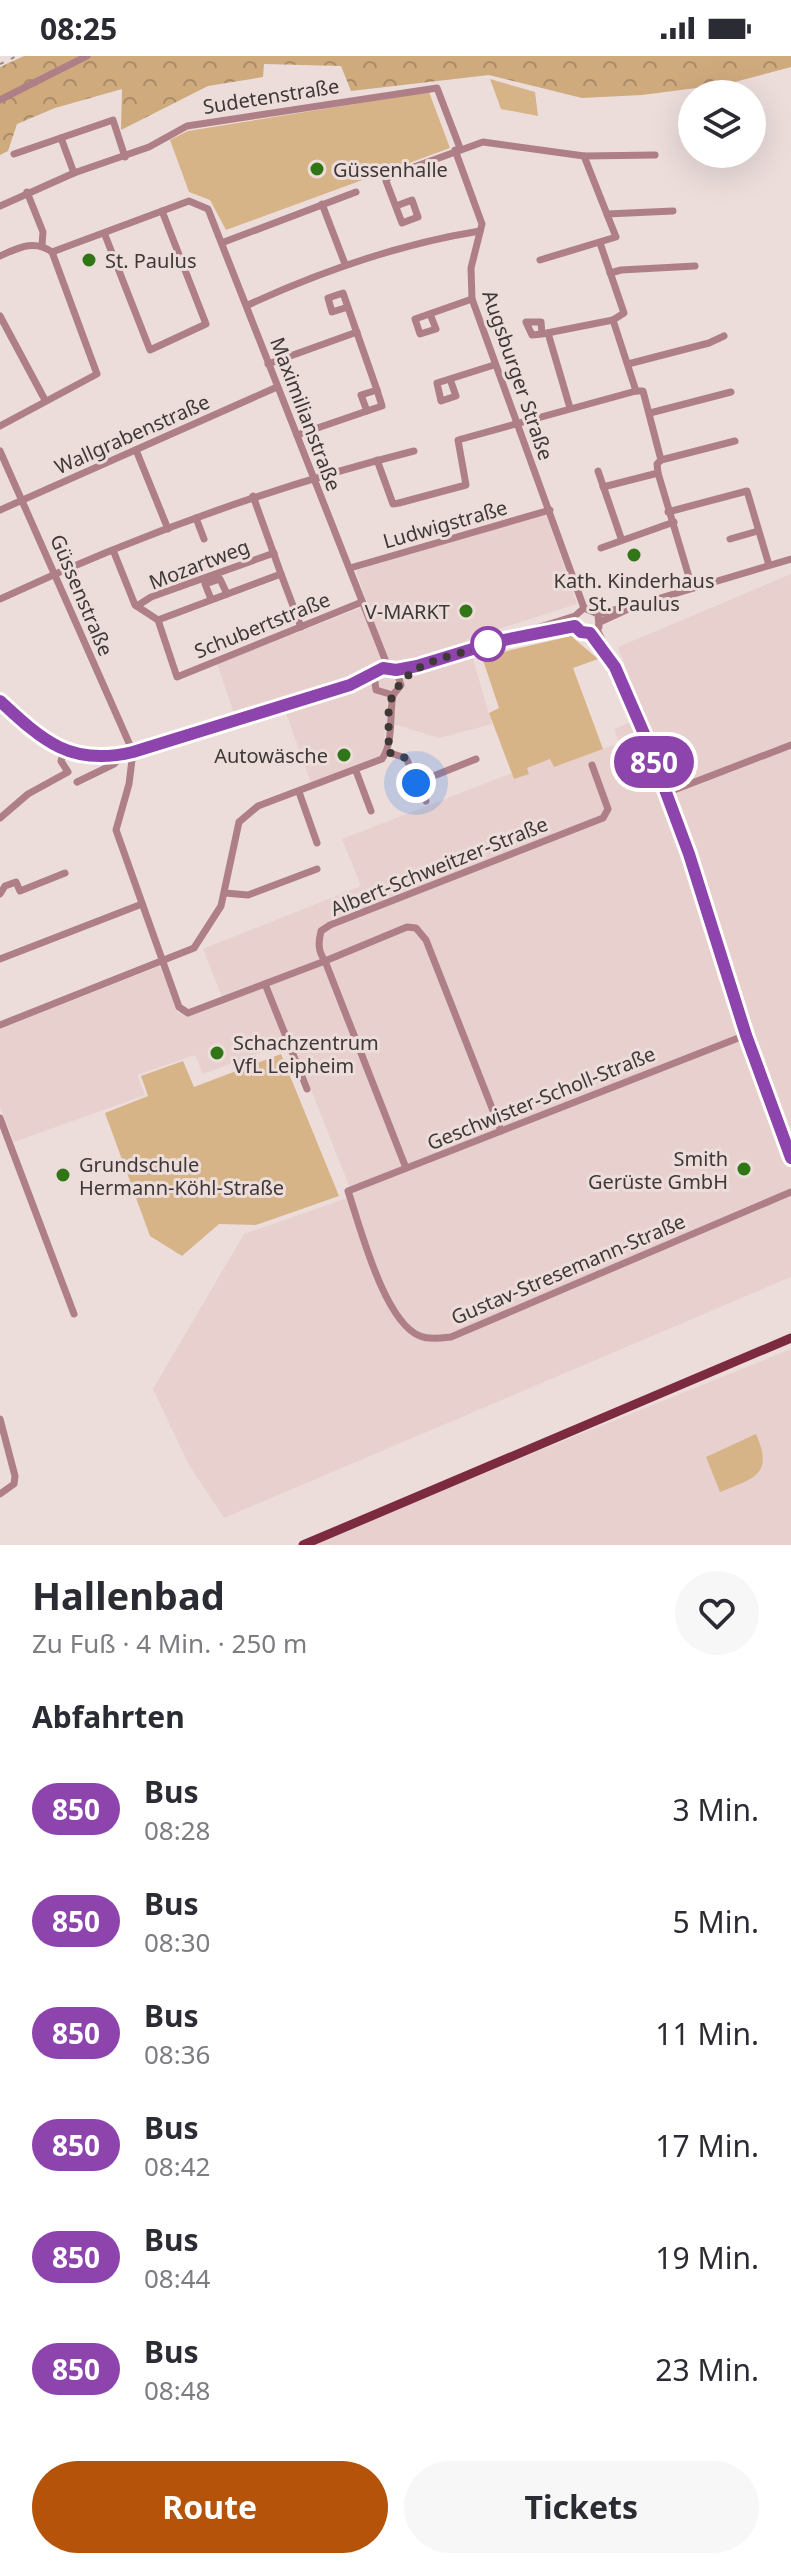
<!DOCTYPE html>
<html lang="de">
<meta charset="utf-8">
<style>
:root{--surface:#fff;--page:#f7f7f7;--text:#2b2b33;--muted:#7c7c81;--accent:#b45309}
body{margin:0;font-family:"Noto Sans",sans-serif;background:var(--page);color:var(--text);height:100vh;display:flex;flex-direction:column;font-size:30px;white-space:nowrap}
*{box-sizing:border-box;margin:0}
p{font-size:26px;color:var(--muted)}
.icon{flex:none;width:44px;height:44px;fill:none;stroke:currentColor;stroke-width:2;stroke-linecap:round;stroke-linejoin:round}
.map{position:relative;height:1489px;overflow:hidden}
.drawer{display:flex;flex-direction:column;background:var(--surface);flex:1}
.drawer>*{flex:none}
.badge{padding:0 16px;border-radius:26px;font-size:28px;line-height:52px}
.controls{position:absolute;left:678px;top:24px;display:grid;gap:16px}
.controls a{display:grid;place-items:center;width:88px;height:88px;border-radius:50%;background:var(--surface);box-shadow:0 8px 32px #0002;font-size:40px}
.you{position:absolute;width:40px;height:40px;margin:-20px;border:6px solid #fff;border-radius:50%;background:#1a73e8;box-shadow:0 0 0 12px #1a73e833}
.map>.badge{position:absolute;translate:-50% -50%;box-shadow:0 0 0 4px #fff}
h2{padding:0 32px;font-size:30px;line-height:72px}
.round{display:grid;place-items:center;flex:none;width:84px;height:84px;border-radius:42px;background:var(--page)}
.head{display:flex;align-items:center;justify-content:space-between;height:136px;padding:0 32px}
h1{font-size:38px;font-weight:700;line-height:60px}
.button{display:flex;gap:16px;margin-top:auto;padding:16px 32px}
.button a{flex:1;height:92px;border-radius:48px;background:var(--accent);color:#fff;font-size:32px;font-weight:700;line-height:92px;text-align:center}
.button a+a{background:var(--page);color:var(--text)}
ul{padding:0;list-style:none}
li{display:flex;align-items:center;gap:24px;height:112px;padding:0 32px}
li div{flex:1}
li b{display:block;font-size:30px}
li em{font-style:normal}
li .badge{min-width:88px;font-weight:700;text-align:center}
.status{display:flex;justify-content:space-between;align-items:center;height:56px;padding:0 40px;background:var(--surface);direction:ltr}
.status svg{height:22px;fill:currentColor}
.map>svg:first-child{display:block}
</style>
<div class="status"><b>08:25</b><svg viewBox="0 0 49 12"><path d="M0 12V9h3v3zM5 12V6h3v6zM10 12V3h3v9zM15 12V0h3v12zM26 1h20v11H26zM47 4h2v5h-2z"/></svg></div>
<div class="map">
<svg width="791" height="1489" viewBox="0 0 791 1489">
<defs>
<pattern id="forest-crowns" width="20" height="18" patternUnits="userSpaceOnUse" patternTransform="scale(2)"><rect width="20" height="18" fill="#cfaa7d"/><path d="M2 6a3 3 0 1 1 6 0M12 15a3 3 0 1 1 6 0" fill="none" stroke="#a98b67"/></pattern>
</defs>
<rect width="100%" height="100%" fill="#ecdddb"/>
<g fill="#e7d0cd">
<path d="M546 458 577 548 467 583 492 668 439 682 397 669H385L384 695 378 701 311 727 282 646 235 660 217 608 368 549 356 514Z"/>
<path d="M791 518V1221L224 1462 189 1409 153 1333 244 1178 353 1140 292 985 203 1018 195 999 137 1019 145 1039 14 1086 0 1051V973L160 910 178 957 222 941 203 893 361 830 342 783 512 717 515 723 529 717 526 712 551 703 554 711 619 687 614 673 644 661 618 591Z"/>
<path d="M791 1293V1489H307Z"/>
</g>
<g fill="#d7b488">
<path d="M490 23 535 36 538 60 501 53Z"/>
<path d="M429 36 450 92 226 174 210 144 189 136 170 84 188 75Z"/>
<path d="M571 580 598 603 573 612 603 693 554 711 550 703 527 712 529 718 514 723 489 657 499 652 482 601Z"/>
<path d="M281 998 339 1140 256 1169 219 1168 182 1200 150 1180 105 1057 148 1040 141 1020 183 1005 194 1031Z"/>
<path d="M756 1378C774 1419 754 1422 720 1436L706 1401Z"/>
</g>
<path fill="url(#forest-crowns)" d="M24 0H791V11L727 28 642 39 582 42 489 19 351 35 341 10 264 8 263 21 208 30 121 74 122 33 55 52 17 68 8 95 0 99V11Z"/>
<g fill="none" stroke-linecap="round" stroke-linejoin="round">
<g stroke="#af7f88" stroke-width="7">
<path d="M0 44 87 0"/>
<path d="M61 82 74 117"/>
<path d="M455 94 482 168 471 212 472 243 584 552"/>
<path d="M14 98 113 64 125 101"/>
<path d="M27 136 43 176 42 189"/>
<path d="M322 148 345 208"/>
<path d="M0 150 74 117 149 91 187 70 437 32 460 92"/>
<path d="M396 150 412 144 418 161 402 167 386 125 389 120 483 86 584 100 655 99"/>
<path d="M607 158 673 155"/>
<path d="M105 179 150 294 206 268 162 155"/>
<path d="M224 186 356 136"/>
<path d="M600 187 624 257 613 264"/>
<path d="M52 196 189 145 208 153 388 611"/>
<path d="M0 200C18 192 34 183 52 196"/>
<path d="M540 204 616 181 584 100"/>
<path d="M610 217 621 214 695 210"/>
<path d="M248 249C322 215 399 188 480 175"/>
<path d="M430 258 436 273 420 278 415 263 472 243"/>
<path d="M0 260 45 344"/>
<path d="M613 264 636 335"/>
<path d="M548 277 570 352"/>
<path d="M542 278 532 279 526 266H541L542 278 613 264"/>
<path d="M268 308 357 276"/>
<path d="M628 308 709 287 724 280"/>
<path d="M450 323 456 340 441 345 437 327 494 309"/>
<path d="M636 335H643L661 404 657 408 658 417 692 531"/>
<path d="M367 355 382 350 377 334"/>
<path d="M650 357 731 336"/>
<path d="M0 370 97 318 52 196"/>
<path d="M297 379 367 355 361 339 377 334 343 237 328 242 332 256 348 251"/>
<path d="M136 394 168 473"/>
<path d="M0 395 133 696"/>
<path d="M377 404 393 448 399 447 466 429 458 384 636 335"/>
<path d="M661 404 735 385"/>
<path d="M598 415 621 482"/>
<path d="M603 431 658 417"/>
<path d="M0 454 277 331"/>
<path d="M668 456 747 435 769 509"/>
<path d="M196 462 204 483"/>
<path d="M730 483 758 475"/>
<path d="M601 492 674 466"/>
<path d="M113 494 135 549 158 564 177 621 362 546"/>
<path d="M350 512 550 454"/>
<path d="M281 518 301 571"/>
<path d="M0 543C133 481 271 431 414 395"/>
<path d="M211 543 205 528 220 523 227 538"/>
<path d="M137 550 151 541 274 497"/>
<path d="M598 558 635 549"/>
<path d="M158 564 281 518 253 440"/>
<path d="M574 566 584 577 599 571 598 558 584 552"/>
<path d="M600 566 637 549 791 503"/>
<path d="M597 573 645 680 689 798 746 979 791 1102"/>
<path d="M590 577 606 600"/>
<path d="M501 585 575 570"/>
<path d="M374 619 376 634 393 639 401 629 396 614"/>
<path d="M0 645C42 686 72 711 133 696L350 629 383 612 396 614 417 610 575 560 584 552"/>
<path d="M133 696 129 728 116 774 179 951 188 957 325 905C318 895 318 887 321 875L330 869 603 762 608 753 592 709"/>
<path d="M387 696 406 702 426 745"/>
<path d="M356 715 371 755"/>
<path d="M77 726 114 708 123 699"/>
<path d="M416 727 476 703"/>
<path d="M299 736 317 787"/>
<path d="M666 737 791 689"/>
<path d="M0 762 28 738 68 716 61 705 64 695"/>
<path d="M225 837 248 839 317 813"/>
<path d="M0 838 5 830 16 826 20 835 65 817"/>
<path d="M0 903 142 848"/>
<path d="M265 928 307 1033"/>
<path d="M0 969 194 892 221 850 239 766 258 750 382 703C394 686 389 659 393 639"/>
<path d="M746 979 348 1135C360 1170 384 1266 420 1280 429 1284 442 1282 451 1281L791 1136"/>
<path d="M0 1062 74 1258"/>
<path d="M406 1112 325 905 407 871 416 872 426 884 501 1075"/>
<path d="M0 1363 15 1420 14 1428 0 1438"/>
</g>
<path stroke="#7c2a40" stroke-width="9" d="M303 1489 791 1282"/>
<path stroke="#958b89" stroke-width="2" stroke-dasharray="4 8" stroke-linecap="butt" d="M0 8 17 0"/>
</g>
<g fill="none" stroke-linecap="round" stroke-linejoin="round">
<g stroke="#fff" stroke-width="18">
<path id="line" d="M0 645C43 685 71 711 133 696L350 629 383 612 396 614 417 610 499 585 575 570 581 576 590 577 615 611 645 680 689 798 746 979 791 1102"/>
</g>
<use href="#line" stroke="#8e44ad" stroke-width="12"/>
<path stroke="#3e3837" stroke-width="8" stroke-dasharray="0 14.4" d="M416 727 406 702 387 696C392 678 384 656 393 639 414 600 452 603 488 588"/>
</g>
<g fill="#317616" stroke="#ecdddb" stroke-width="3">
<circle cx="317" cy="113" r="8"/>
<circle cx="89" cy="204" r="8"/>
<circle cx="634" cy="499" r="8"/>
<circle cx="466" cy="555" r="8"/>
<circle cx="344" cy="699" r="8"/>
<circle cx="217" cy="997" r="8"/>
<circle cx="744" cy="1113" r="8"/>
<circle cx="63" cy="1119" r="8"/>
</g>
<circle fill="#fff" stroke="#8e44ad" stroke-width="4" cx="488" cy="588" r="16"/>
<g text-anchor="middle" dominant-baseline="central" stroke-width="6" stroke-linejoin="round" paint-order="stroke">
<g font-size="20" fill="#3e3837" stroke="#ecdddb">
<text transform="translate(271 40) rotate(-9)">Sudetenstraße</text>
<text transform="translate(518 319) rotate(71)">Augsburger Straße</text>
<text transform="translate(306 358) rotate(69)">Maximilianstraße</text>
<text transform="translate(132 378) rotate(-24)">Wallgrabenstraße</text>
<text transform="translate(445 468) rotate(-16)">Ludwigstraße</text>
<text transform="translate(199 508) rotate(-21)">Mozartweg</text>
<text transform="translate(82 539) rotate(67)">Güssenstraße</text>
<text transform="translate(262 569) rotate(-22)">Schubertstraße</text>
<text transform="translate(439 810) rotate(-22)">Albert-Schweitzer-Straße</text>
<text transform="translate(541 1042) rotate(-22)">Geschwister-Scholl-Straße</text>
<text transform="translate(568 1213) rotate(-23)">Gustav-Stresemann-Straße</text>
</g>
<g font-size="20" fill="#3e3837" stroke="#ecdddb" text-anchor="start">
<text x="333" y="113">Güssenhalle</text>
<text x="105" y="204">St. Paulus</text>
<text x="634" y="524" text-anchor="middle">Kath. Kinderhaus<tspan x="634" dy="23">St. Paulus</tspan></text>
<text x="450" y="555" text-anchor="end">V-MARKT</text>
<text x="328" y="699" text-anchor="end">Autowäsche</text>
<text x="233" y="986">Schachzentrum<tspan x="233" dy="23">VfL Leipheim</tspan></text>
<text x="728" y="1102" text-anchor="end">Smith<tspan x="728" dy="23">Gerüste GmbH</tspan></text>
<text x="79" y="1108">Grundschule<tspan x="79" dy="23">Hermann-Köhl-Straße</tspan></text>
</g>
</g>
</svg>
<div class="controls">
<a><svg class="icon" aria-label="layers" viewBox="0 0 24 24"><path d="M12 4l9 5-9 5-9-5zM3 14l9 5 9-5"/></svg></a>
</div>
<div class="you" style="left:416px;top:727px"></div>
<b class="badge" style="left:654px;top:706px;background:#8e44ad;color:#fff">850</b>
</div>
<section class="drawer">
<div class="head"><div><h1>Hallenbad</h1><p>Zu Fuß · 4 Min. · 250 m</p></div><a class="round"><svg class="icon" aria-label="heart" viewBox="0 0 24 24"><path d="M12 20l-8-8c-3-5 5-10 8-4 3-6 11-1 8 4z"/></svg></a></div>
<h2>Abfahrten</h2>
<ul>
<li><span class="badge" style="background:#8e44ad;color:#fff">850</span><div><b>Bus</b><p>08:28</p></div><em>3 Min.</em></li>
<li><span class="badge" style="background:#8e44ad;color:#fff">850</span><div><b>Bus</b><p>08:30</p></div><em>5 Min.</em></li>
<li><span class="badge" style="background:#8e44ad;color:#fff">850</span><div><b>Bus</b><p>08:36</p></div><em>11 Min.</em></li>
<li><span class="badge" style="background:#8e44ad;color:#fff">850</span><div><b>Bus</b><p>08:42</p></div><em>17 Min.</em></li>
<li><span class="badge" style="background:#8e44ad;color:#fff">850</span><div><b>Bus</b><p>08:44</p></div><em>19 Min.</em></li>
<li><span class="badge" style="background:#8e44ad;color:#fff">850</span><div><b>Bus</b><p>08:48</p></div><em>23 Min.</em></li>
</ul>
<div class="button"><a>Route</a><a>Tickets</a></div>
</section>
